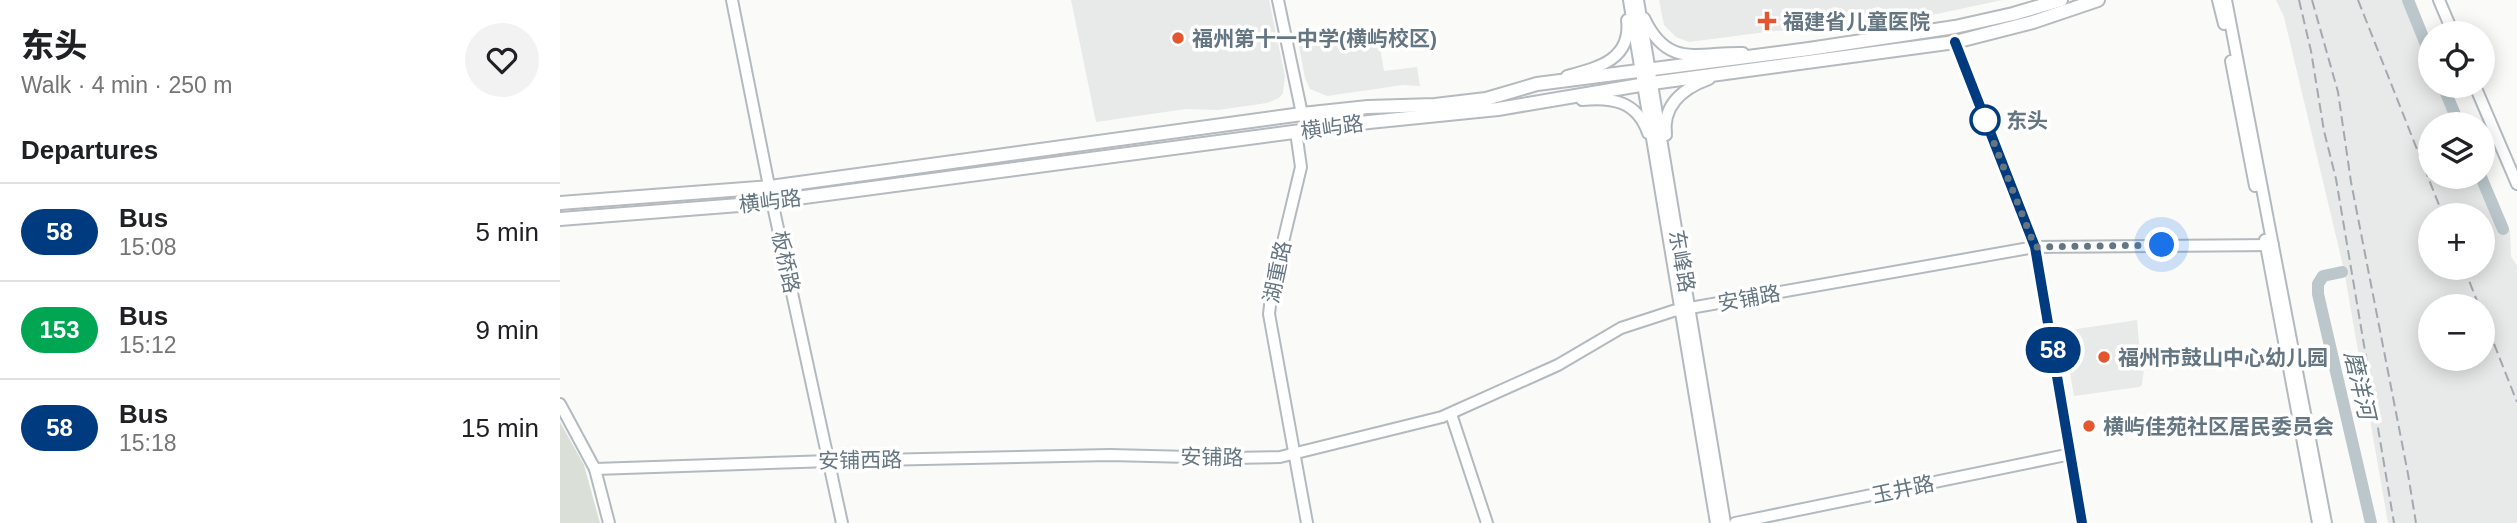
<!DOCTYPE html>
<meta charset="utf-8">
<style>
:root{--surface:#fff;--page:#f2f2f2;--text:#202124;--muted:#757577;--line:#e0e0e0}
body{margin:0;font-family:Helvetica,"Noto Sans SC",sans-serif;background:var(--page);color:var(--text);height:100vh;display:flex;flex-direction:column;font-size:26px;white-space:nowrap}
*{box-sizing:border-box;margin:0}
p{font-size:23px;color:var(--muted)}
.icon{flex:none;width:38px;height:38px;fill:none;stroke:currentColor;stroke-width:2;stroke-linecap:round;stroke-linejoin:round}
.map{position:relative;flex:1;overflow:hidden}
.panel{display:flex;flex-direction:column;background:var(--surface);width:560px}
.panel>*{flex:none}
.badge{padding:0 14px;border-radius:23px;font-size:24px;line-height:46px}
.controls{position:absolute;left:1858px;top:21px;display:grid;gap:14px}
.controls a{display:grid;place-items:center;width:77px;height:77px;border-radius:50%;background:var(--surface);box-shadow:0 4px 18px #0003;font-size:35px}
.you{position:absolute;width:35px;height:35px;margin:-18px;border:5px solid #fff;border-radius:50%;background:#1a73e8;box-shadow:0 0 0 10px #1a73e833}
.map>.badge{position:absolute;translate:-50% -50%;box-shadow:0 0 0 4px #fff}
h2{padding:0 21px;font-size:26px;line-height:63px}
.round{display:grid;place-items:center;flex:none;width:74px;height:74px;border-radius:37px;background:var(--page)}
.head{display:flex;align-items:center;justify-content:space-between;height:119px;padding:0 21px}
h1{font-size:33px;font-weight:800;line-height:52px}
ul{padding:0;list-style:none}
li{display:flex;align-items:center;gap:21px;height:98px;padding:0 21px;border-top:2px solid var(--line)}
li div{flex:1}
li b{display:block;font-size:26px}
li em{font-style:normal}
li .badge{min-width:77px;font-weight:700;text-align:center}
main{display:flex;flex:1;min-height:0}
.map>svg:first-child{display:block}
</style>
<main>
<section class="panel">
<div class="head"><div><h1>东头</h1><p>Walk · 4 min · 250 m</p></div><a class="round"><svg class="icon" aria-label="heart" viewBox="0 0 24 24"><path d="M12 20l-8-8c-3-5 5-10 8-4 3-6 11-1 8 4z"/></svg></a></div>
<h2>Departures</h2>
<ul>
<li><span class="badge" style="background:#003b80;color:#fff">58</span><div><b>Bus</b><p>15:08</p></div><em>5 min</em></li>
<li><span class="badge" style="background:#00a651;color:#fff">153</span><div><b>Bus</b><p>15:12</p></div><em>9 min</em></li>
<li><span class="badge" style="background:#003b80;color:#fff">58</span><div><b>Bus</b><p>15:18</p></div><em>15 min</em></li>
</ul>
</section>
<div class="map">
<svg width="1957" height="523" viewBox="0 0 1957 523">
<rect width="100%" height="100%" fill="#fafaf8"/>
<g fill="#e8e9e9" fill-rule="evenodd">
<path d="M511 0H709L725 76 723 93 719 98 707 103 658 110 626 109 536 122Z"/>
<path d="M1099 0H1442L1372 15 1315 23 1313 21 1251 30 1214 31 1129 42 1116 37 1104 25Z"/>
<path d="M1716 0H1847L1871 54V86H1885L1902 124H1871V177H1923V172L1950 231 1951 256 1957 266V523H1828L1784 270 1724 17ZM1923 215V268H1871V215ZM1923 306V359H1871V306Z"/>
<path d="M804 27 813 29 818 35 824 71 857 67 860 86 843 85 767 96 750 89 745 78 737 36Z"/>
<path d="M1577 320 1580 354 1584 369 1582 385 1579 387 1514 396 1503 331Z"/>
</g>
<path fill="#dadfd7" d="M0 422 24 465 40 523H0Z"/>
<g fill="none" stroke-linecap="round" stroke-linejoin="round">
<g stroke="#bbc7cb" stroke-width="12">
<path d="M1848 0 1871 57"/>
<path d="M1883 86 1899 124"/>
<path d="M1921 177 1943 229"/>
<path d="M1782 272 1763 276 1758 284V294L1811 523"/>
</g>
<g stroke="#b3babf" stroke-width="14">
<g id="secondary">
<path d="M172 0 212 201 282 523"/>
<path d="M718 0 742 114"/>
<path d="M1069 0 1156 523"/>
<path d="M1078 0 1165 523"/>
<path d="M1658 0 1664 24"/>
<path d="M1666 0 1766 523"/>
<path d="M1879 0 1893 33"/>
<path d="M1084 18C1108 69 1137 52 1183 53"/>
<path d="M1395 42 1475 247 1522 523"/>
<path d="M1671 61 1695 186"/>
<path d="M1007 76C1037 68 1072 60 1067 20"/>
<path d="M1915 86 1957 184"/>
<path d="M1022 100C1052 97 1077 101 1088 133"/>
<path d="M736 132 741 167 712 288 709 314 747 523"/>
<path d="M1106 135C1102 104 1124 88 1149 79"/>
<path d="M1705 240 1758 523"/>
<path d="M0 404 35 469 49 523"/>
<path d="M891 414 927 523"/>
<path d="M35 469 270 461 550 455 671 458 720 457 882 417 998 365 1061 328 1113 311 1475 247 1713 245"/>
<path d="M1175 523 1511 454"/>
</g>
</g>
<g stroke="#b5babe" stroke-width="16">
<g id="primary">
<path d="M0 203 210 187 742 114 808 107 875 105 926 99 977 84 1249 49 1395 27 1453 14 1501 0"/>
<path d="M0 219 192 204 809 122 938 109 1092 83 1395 42 1473 22 1538 0"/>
</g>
</g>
<use href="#secondary" stroke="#fff" stroke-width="10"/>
<use href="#primary" stroke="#fff" stroke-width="12"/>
<g stroke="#a2aab0" stroke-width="2" stroke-dasharray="10 5" stroke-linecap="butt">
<path d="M1739 0 1751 51 1764 131 1776 179 1834 523"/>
<path d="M1752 0 1778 92 1791 182 1848 474 1856 523"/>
<path d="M1798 0 1883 215"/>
<path d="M1904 268 1919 306"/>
<path d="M1923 316 1957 402"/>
</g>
</g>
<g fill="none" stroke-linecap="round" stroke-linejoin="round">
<g stroke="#fff" stroke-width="16">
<path id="line" d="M1395 42 1475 247 1522 523"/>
</g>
<use href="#line" stroke="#003b80" stroke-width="10"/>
<path stroke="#657683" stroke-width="7" stroke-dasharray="0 12.6" d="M1425 120 1475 247 1602 245"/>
</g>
<g fill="#e4572e" stroke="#fff" stroke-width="2.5">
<path d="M1203.5 10.5h7v7h7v7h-7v7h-7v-7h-7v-7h7z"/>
<circle cx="618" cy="38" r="7"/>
<circle cx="1544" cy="357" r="7"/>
<circle cx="1529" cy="426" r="7"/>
</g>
<circle fill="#fff" stroke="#003b80" stroke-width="3.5" cx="1425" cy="120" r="14"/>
<g text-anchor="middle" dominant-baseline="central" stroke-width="7" stroke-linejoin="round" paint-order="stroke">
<g font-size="21" font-weight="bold" fill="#657683" stroke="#fff" text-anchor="start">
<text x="1223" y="21">福建省儿童医院</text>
<text x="632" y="38">福州第十一中学(横屿校区)</text>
<text x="1558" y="357">福州市鼓山中心幼儿园</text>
<text x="1543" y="426">横屿佳苑社区居民委员会</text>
</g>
<g font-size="21" font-weight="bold" fill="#657683" stroke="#fff" text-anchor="start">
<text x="1446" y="120">东头</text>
</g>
<g font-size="21" fill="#657683" stroke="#fff">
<text transform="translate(772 127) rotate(-8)">横屿路</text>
<text transform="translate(210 201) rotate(-7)">横屿路</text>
<text transform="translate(1122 261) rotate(80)">东峰路</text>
<text transform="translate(226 262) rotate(78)">板桥路</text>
<text transform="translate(717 272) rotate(-78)">湖重路</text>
<text transform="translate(1189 298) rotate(-10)">安铺路</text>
<text transform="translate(652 457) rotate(1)">安铺路</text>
<text transform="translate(300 460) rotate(-1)">安铺西路</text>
<text transform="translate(1343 489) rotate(-12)">玉井路</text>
</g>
<g font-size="23" font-style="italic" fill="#60757c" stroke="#fff">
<text transform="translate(1800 385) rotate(77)">磨洋河</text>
</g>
</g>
</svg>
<div class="controls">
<a><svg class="icon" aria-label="locate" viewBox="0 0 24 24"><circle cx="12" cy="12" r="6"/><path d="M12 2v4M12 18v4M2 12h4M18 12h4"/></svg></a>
<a><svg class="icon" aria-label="layers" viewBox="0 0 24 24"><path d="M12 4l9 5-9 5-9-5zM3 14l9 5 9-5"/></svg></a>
<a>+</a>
<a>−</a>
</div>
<div class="you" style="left:1602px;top:245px"></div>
<b class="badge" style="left:1493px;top:350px;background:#003b80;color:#fff">58</b>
</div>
</main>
